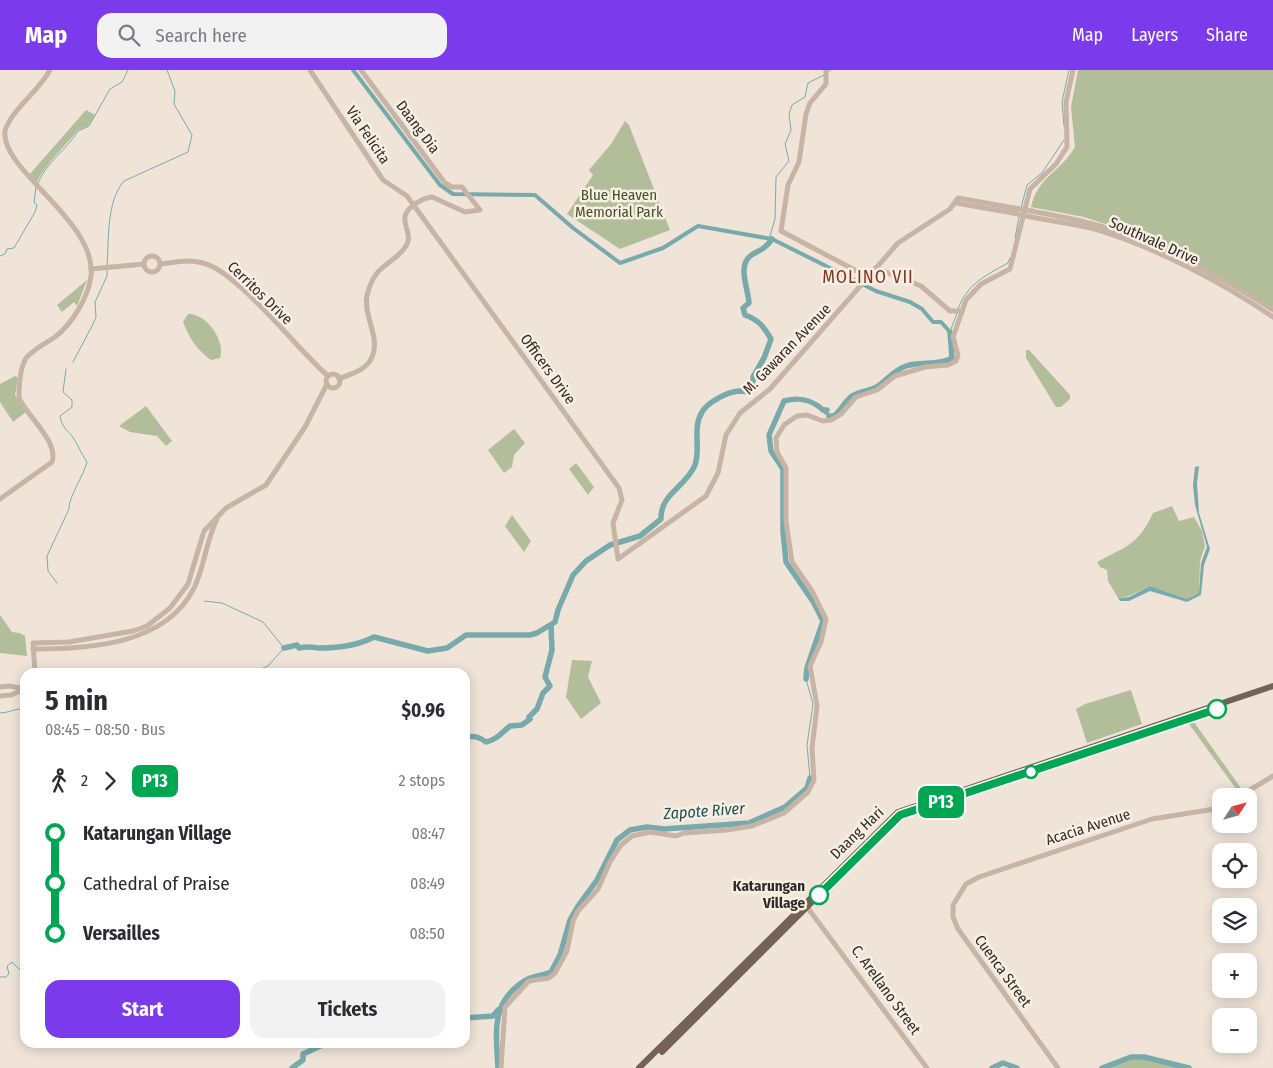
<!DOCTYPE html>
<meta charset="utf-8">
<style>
:root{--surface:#fff;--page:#f2f2f3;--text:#2b2b33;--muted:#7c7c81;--accent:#7c3aed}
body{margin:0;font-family:"Fira Sans Condensed",sans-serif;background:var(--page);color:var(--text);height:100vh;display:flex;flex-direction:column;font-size:19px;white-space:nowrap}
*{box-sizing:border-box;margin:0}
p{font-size:16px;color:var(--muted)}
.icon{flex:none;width:28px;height:28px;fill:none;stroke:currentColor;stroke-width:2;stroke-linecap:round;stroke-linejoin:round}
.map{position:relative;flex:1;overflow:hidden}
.panel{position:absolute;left:20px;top:598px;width:450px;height:380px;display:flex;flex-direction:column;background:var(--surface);border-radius:15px;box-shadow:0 2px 12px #0003}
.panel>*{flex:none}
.badge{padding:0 10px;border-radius:8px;font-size:18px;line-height:32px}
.needle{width:32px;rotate:54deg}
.fabs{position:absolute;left:1212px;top:718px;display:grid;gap:10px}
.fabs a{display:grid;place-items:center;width:45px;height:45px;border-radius:10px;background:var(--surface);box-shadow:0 2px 12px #0003;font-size:25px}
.map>.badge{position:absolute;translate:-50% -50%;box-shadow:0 0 0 2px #fff}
.legs{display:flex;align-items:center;gap:8px;height:55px;padding:0 25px;font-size:16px}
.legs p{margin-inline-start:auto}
.headline{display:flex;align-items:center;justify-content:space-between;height:85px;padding:0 25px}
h1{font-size:28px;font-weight:700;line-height:38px}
.button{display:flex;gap:10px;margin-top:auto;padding:10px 25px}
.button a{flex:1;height:58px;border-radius:15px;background:var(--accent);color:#fff;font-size:20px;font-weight:700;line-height:58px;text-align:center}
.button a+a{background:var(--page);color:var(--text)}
ul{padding:0 25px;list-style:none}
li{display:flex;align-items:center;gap:18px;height:50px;font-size:19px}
li i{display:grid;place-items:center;width:8px;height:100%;margin:0 6px;background:currentColor}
li i::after{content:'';width:12px;height:12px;margin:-6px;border:4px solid;border-radius:50%;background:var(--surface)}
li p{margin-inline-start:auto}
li:first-child i{background:linear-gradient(#0000 50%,currentColor 0)}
li:last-child i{background:linear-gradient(currentColor 50%,#0000 0)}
header{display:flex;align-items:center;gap:30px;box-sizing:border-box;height:70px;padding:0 25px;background:var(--accent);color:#fff}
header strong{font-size:24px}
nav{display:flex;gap:28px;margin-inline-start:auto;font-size:18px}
.search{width:350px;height:45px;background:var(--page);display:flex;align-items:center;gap:12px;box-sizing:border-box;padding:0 18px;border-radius:15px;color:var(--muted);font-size:19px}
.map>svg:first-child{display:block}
</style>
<header>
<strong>Map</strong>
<div class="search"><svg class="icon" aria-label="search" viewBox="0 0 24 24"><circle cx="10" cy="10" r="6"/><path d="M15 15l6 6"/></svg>Search here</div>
<nav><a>Map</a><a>Layers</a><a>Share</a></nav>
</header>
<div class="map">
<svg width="1273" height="998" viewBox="0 0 1273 998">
<rect width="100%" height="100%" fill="#f0e4d8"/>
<g fill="#b2be99">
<path d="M1078 0H1273V237L1129 162 1084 147 1031 137C1038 106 1060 103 1075 77L1071 37Z"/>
<path d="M86 40 95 45 88 56 78 60C64 77 46 94 36 113L29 105Z"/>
<path d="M625 51 629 55 670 160 620 179 567 144 593 105 589 100 611 74Z"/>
<path d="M87 210 77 236 74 232 62 242 57 235Z"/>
<path d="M188 244C206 243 226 271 220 288L211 290C197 280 189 268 183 252Z"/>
<path d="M1026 280H1029L1070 325V329L1061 337H1056L1026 288Z"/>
<path d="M15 306 18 308 15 325 26 342 13 352 0 332V314Z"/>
<path d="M146 336 172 371 166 376 157 366 130 362 119 356Z"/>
<path d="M514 359 525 373 514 385 512 397 504 403 488 380Z"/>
<path d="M576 393 594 417 588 425 569 399Z"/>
<path d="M1172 436 1179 451 1194 447 1202 461 1205 476 1200 491 1199 523 1187 529 1150 516 1129 526 1118 528 1108 511 1107 500 1100 497 1097 492C1127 476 1138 475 1153 443Z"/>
<path d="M512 445 531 471 524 482 505 456Z"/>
<path d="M0 545 12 562 20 563 25 566 27 586 0 583Z"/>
<path d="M572 590 592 591 588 607 601 633 581 649 566 627Z"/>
<path d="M1131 620 1142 654 1087 673 1076 639 1085 634Z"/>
<path d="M1194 652 1243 721 1239 723 1189 654Z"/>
<path d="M1131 987 1180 995 1181 998H1109Z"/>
</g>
<path fill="#78aaac" d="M1199 396 1197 413 1199 443 1210 479 1204 495 1201 525 1187 532 1150 521 1129 531H1120L1118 528 1129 527 1150 516 1187 529 1199 523 1201 493 1207 477 1195 435 1193 415 1195 397Z"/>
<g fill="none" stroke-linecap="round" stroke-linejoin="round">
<g stroke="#78aaac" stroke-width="1">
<path d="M827 3 831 0"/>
<path d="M1064 56 1062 32 1069 0"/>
<path d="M38 113C46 93 67 79 78 61L89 56 110 19 122 12 128 0"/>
<path d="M1021 138 1027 115 1042 103 1064 70"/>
<path d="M1015 168 1019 147"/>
<path d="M769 169 775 149 776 107 789 91 785 74 791 60 789 44 792 35 805 27 808 13 824 5"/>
<path d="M0 186 5 184 7 179 14 178 35 142 37 135 34 132 36 117"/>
<path d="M107 196C109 170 106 132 124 111L188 82 192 65 174 34 175 21 167 0"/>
<path d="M958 239C967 214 986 205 1008 193L1010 188"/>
<path d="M950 262 957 243"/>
<path d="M73 292 92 256 96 247 95 232 107 206V200"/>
<path d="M57 513 48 501 47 486 69 439C68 428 84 405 87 392 81 384 78 374 72 366 66 359 62 357 60 346L72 337V330L63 322 66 299"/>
<path d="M204 531 222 533 263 552 284 578 268 596 253 602"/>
<path d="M207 602 214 599 221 602"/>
<path d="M806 609 813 634 807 675 810 708"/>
<path d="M0 643C9 643 15 638 25 639"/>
<path d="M0 907H6L9 904 7 896 12 892 25 905"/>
</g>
<path stroke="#78aaac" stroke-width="4" d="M353 0 440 115 453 124 535 125 573 158 620 193 663 178 698 156 772 169 876 221 910 232 922 239 933 252H941L950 262"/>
<g stroke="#78aaac" stroke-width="5.5">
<path d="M829 346H834C841 341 845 331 852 326 860 321 871 321 878 316 888 309 894 300 906 296 921 291 939 296 952 288L950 262"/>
<path d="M284 578 297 575 299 578C307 576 311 577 319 578 338 578 357 576 374 567L428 581 447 578 466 565H530L537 563 555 552 558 540 573 505 586 491 610 475 640 466 661 449C660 424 686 417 695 395 701 379 692 358 702 342 708 332 727 322 739 321 745 321 748 323 753 319V307L764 288 771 269C764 257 759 250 745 245L743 238 749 233C748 217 736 194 753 184 761 180 767 177 772 169"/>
<path d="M806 609 807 598 823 551 814 533 786 492 783 461V399L771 381 769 365 784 331C799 327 811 329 823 340H827L826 342"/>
<path d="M465 668C472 665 480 667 486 672 498 669 501 663 510 656L522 655 530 649 529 647 537 639 543 623 550 616 545 607 552 580 551 556"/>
<path d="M465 948 493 946 498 940"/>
<path d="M292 998 303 990V984L329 972"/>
<path d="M498 998C496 961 490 930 528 909 535 906 544 905 551 902L560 885 570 850 578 836 597 810 617 770 630 760 647 757 664 759 749 753 785 737 807 718 810 708"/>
<path d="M992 998 1003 993 1017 998"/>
<path d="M1102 998 1131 987H1144L1189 998"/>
</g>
<g stroke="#c7b4a4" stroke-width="5">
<path d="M310 0 383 110 407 126 619 418 622 430 613 453 618 489 706 426 718 403 726 365 740 343 770 319 898 173 950 139 958 128 1014 138"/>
<path d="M826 0V14L810 33 806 44 799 92 788 115 781 161 868 207"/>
<path d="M956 133 1013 143"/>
<path d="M1032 141C1055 146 1078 149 1100 156 1157 173 1223 208 1273 240"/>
<path d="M1031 147C1052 151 1074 154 1095 159 1153 176 1223 213 1273 247"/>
<circle cx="152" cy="194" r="8"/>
<path d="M161 194C174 192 189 189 203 193 237 201 298 280 328 306"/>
<path d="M875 198 921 216 950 241H962"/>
<path d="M91 199 144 194"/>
<circle cx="333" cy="311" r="7"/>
<path d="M339 309C350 304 366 300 371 289 382 269 363 247 367 226 374 193 393 196 406 176 413 165 403 157 405 146 408 136 423 128 432 127L465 142 480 140 462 117H452L445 113 361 0"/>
<path d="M0 429 52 392C59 372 27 346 19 328 19 317 20 296 27 287 34 279 46 273 55 267 72 254 88 228 91 206 97 151 0 100 5 61 11 40 39 21 50 0"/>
<path d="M33 579C89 579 166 575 194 518 205 495 206 471 217 449"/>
<path d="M35 602 33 573 69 572 133 561 147 556 170 538 188 514 204 461 226 438 266 415 305 357 327 314"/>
<path d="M0 617 10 616 25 619"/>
<path d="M0 626 11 625 25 619"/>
<path d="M1240 726 1273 706"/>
<path d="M807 837 927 998"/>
<path d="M501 998 505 937 529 911 549 908 555 903 567 881 573 851 578 841 598 819 610 792 621 775 632 766 650 762 676 766 684 763 727 760 752 756 784 743 808 722 814 710 812 678 817 636 810 596 821 572 826 549 812 521 792 492 786 451V398L777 382 776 368 784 355 797 346 807 345 823 351 831 350 841 344 856 327 877 320 895 306 925 297 948 295 956 291 958 285 953 267 966 230 981 214 1010 199 1030 119 1056 94 1067 77 1066 32 1073 0"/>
<path d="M1058 998 958 859 953 847V835L966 814 979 807 1152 749 1221 738"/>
</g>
<g stroke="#756157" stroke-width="6">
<path d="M971 722 1168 656"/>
<path d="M869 775 900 745 935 734"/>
<path d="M662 982 862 782"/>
<path d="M639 998 898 742 1273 616"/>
</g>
<g stroke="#c7b4a4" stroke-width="5">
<path d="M1014 138 1032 141"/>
<path d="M1013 143 1031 147"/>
</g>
</g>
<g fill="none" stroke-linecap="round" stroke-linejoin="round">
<g stroke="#fff" stroke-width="11">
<path id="line-1" d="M819 825 900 745 1217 639"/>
</g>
<use href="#line-1" stroke="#00a651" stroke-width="8"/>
</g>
<g fill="#fff" stroke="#00a651" stroke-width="2.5">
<circle cx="1217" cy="639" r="9"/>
<circle cx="1031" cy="702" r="6"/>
<circle cx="819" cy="825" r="9"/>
</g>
<g text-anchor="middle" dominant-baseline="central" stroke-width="5" stroke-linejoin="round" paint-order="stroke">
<g font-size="15" fill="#332a26" stroke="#f8efe4">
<text transform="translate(418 57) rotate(53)">Daang Dia</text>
<text transform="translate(368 65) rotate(56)">Via Felicita</text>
<text transform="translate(1154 171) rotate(24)">Southvale Drive</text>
<text transform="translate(260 223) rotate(44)">Cerritos Drive</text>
<text transform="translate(787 279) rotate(-46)">M. Gawaran Avenue</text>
<text transform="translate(548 299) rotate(54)">Officers Drive</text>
<text transform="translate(1088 757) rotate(-18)">Acacia Avenue</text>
<text transform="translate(857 763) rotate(-44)">Daang Hari</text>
<text transform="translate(1003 901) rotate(54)">Cuenca Street</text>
<text transform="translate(886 920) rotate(54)">C. Arellano Street</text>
</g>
<g font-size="15" fill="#43502a" stroke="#f8efe4">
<text x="619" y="125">Blue Heaven<tspan x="619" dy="17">Memorial Park</tspan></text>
</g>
<g font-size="15" font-weight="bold" fill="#332a26" stroke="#f8efe4" text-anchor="end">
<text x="805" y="816">Katarungan<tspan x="805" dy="17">Village</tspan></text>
</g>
<g font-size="16" font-style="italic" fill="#1d4f53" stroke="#f8efe4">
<text transform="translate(704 741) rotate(-4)">Zapote River</text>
</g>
<g font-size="18" letter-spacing="1" fill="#7f3821" stroke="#f8efe4">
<text x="868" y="207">MOLINO VII</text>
</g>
</g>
</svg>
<div class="fabs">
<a><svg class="needle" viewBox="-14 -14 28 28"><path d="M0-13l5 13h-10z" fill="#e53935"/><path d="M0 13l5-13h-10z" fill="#7c7c81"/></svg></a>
<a><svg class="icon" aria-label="locate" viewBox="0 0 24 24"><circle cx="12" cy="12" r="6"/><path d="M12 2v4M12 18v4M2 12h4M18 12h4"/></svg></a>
<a><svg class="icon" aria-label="layers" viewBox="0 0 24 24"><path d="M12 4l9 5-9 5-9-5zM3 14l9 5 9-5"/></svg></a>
<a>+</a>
<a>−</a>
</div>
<b class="badge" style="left:941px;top:732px;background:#00a651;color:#fff">P13</b>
<section class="panel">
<div class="headline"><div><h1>5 min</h1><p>08:45 – 08:50 · Bus</p></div><b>$0.96</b></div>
<div class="legs"><svg class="icon" aria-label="walk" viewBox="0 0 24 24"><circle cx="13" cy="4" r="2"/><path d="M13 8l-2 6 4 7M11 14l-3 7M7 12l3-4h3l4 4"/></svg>2<svg class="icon" aria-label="forward" viewBox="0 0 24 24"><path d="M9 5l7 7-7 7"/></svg><b class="badge" style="background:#00a651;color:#fff">P13</b><p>2 stops</p></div>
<ul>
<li><i style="color:#00a651"></i><b>Katarungan Village</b><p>08:47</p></li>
<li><i style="color:#00a651"></i><span>Cathedral of Praise</span><p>08:49</p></li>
<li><i style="color:#00a651"></i><b>Versailles</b><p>08:50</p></li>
</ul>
<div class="button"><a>Start</a><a>Tickets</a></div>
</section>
</div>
